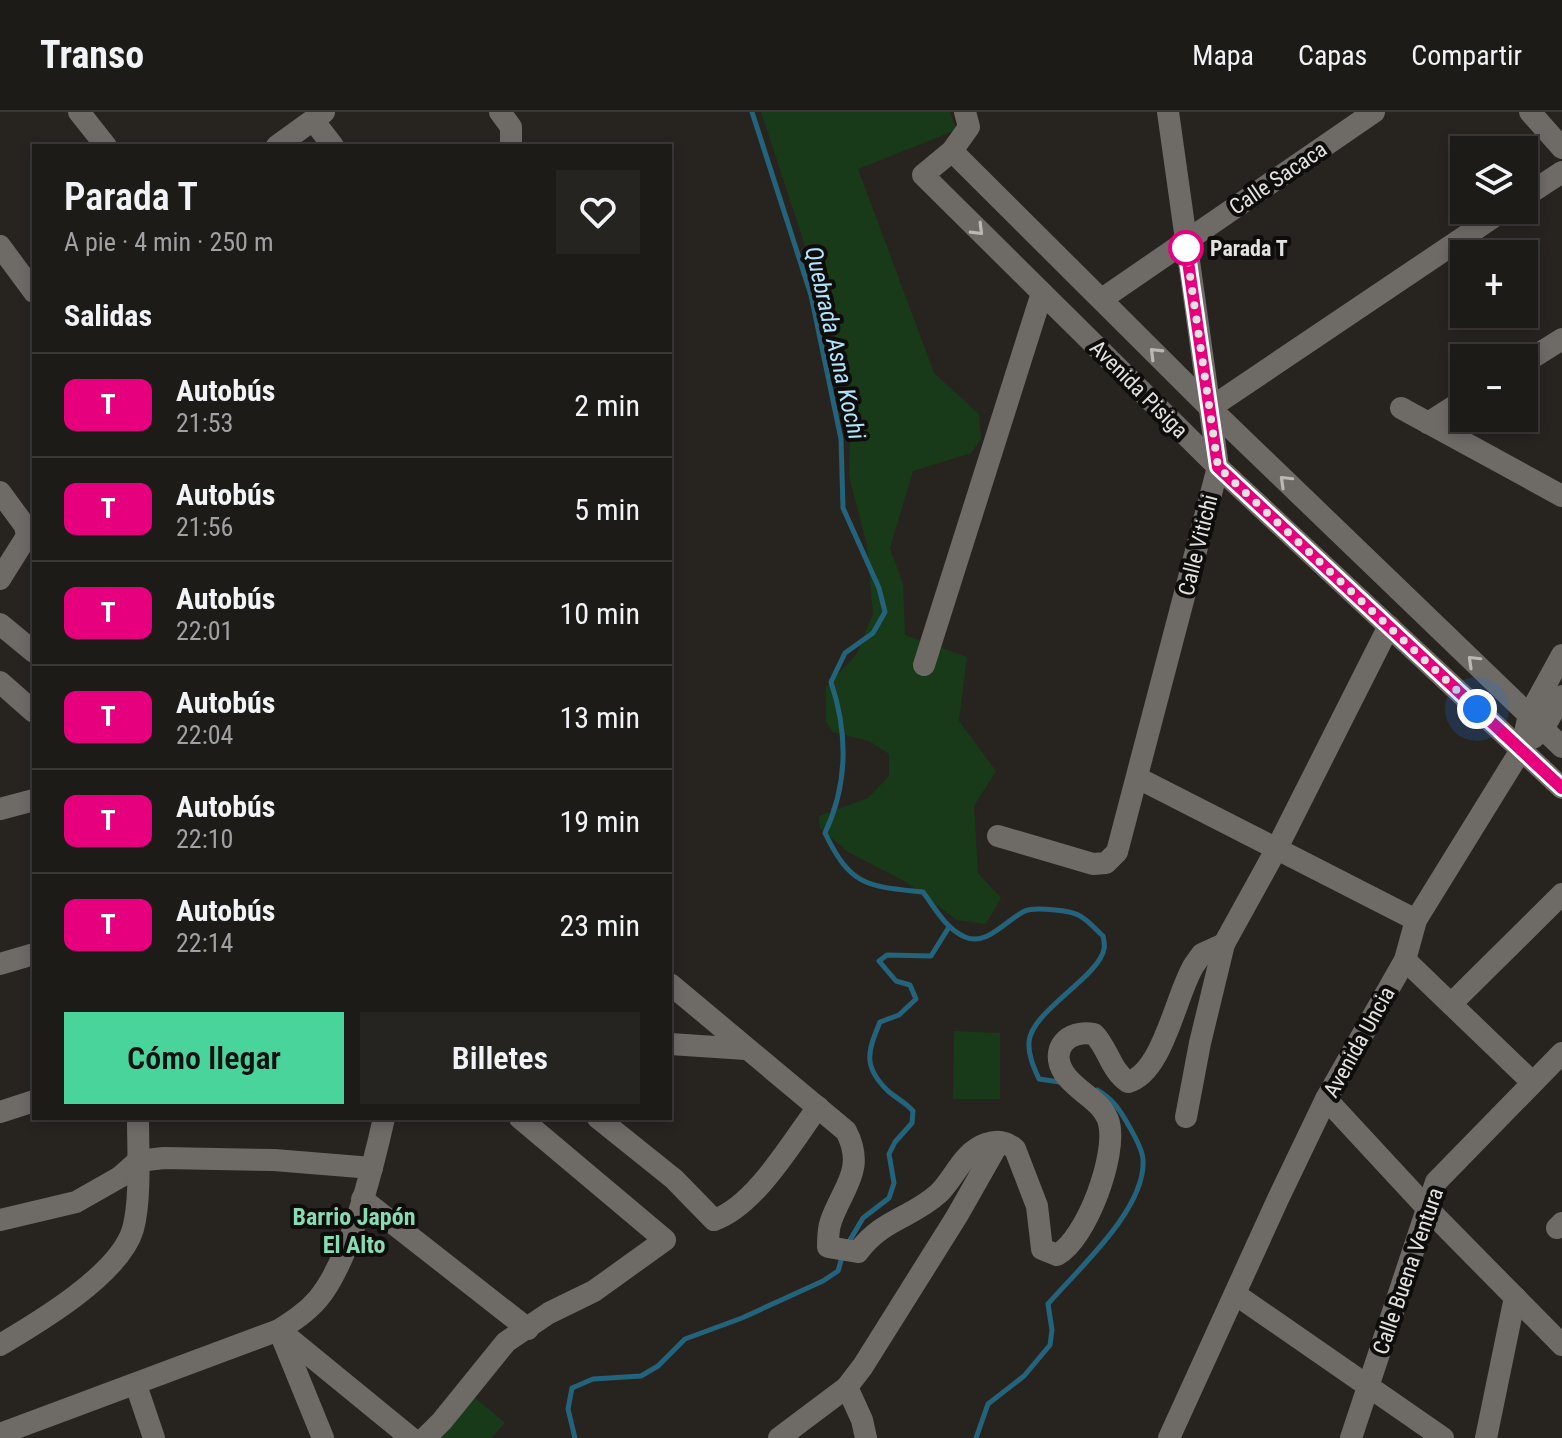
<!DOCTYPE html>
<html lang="es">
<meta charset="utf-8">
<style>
:root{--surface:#1d1b18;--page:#252421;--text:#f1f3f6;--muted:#a0a1a2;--line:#3b3937;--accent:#49d49c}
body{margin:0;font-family:"Roboto Condensed",sans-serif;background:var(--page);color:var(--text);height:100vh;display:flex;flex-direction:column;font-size:30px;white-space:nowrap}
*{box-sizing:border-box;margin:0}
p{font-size:26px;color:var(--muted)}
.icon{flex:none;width:44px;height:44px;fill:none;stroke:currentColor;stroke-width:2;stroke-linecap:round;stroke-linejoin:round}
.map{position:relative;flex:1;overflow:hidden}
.panel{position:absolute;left:32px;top:32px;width:640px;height:976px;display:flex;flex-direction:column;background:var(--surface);border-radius:0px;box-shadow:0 4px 12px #0003,0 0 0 2px var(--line)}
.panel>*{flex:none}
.badge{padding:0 16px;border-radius:12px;font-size:28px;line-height:52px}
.buttons{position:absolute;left:1450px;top:24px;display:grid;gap:16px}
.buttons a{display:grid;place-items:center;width:88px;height:88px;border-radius:0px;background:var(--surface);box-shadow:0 4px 12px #0003,0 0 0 2px var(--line);font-size:40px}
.you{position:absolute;width:40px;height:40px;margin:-20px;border:6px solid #fff;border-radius:50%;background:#1a73e8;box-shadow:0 0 0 12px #1a73e833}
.map>.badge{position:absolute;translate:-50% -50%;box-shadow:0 0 0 4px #fff}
h2{padding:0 32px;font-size:30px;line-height:72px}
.round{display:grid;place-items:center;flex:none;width:84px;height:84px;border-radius:0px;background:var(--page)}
.head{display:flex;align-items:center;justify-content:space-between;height:136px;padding:0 32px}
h1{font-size:38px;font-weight:600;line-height:60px}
.cta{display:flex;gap:16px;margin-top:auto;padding:16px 32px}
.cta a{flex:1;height:92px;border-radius:0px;background:var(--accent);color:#111;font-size:32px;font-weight:600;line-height:92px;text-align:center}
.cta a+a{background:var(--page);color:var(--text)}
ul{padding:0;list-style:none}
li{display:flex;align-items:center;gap:24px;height:104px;padding:0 32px;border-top:2px solid var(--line)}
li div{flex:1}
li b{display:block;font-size:30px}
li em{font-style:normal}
li .badge{min-width:88px;font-weight:700;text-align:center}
header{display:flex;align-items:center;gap:48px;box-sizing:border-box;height:112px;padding:0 40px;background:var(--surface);border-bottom:2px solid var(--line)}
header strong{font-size:38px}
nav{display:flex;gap:44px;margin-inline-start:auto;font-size:28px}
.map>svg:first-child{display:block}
</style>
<header>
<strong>Transo</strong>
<nav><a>Mapa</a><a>Capas</a><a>Compartir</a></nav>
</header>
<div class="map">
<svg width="1562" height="1326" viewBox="0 0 1562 1326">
<rect width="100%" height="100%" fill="#272420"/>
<g fill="#183a18">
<path d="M761 0H950L956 18 858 57 934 261 979 302 981 327 971 341 913 359 890 436 903 472 905 523 967 545 959 609 996 659 974 694 978 761 1001 786 986 812 957 808 906 770 848 740 820 716 819 704 868 686 889 664V642L869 629 833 620 826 610V575L856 543 873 502 867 433 849 364 850 322 843 249Z"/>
<path d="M954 919 1000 921V987H953Z"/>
<path d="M475 1286 505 1311 491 1326H436Z"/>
</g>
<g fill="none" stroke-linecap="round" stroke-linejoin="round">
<g stroke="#24637c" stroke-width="5">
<path d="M752 0 811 183 841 327 843 396 879 476 885 500 873 521 845 541 831 570C848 621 848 672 825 721 851 775 867 774 923 780 935 796 946 817 965 825 987 835 1007 807 1025 799 1034 795 1071 798 1080 804 1088 808 1096 818 1103 824 1104 829 1105 833 1104 837 1099 865 1031 899 1029 930 1028 943 1034 956 1039 967L1060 970"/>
<path d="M847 1133 863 1106 889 1086 894 1071 889 1042 895 1030 912 1011 913 999C905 990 896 986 888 979 862 954 868 939 880 910L899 903 916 887 910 873 896 869 879 849 887 843 931 844 949 815"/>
<path d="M575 1326 568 1297 572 1276 593 1267 641 1264 658 1254 685 1227 742 1206 823 1169 838 1159 843 1142"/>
<path d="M976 1326 988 1292 1024 1264 1050 1233 1052 1218 1048 1192C1078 1157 1146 1097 1143 1048 1143 1038 1134 1023 1129 1014 1120 998 1113 987 1097 978"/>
</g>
<g stroke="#6e6a65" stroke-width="22">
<path d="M79 0 106 34"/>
<path d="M500 0 511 15V34"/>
<path d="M965 0 969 15 952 39 923 63 1218 355 1562 676"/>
<path d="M1530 0 1562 36"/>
<path d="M313 8 333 34"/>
<path d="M277 34 324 0"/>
<path d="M952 39 1210 296 1562 635"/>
<path d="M1524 85 1562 60"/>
<path d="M0 134 34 180"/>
<path d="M1102 187 1374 0"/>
<path d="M1524 251 1562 227"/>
<path d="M1210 296 1504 98"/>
<path d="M1401 296 1562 384"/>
<path d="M1428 311 1464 288"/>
<path d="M0 380 25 414 27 424 0 467"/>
<path d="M0 512 34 540"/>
<path d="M924 553 1042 181"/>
<path d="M0 570 34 600"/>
<path d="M1533 626 1543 617 1562 584"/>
<path d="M1138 666 1416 808"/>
<path d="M0 697 34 688"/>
<path d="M998 724 1093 752 1106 751 1117 740 1218 355 1168 0"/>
<path d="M1405 848 1532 970"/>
<path d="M0 852 34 842"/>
<path d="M670 872 846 1019C866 1057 843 1075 831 1109 828 1117 828 1127 828 1135L858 1140C882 1107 912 1106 939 1081 955 1065 963 1040 986 1032 997 1028 1007 1030 1015 1037L1037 1094 1042 1137 1057 1143C1087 1126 1117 1043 1109 1011 1103 988 1076 980 1064 961 1049 937 1068 917 1094 922 1108 936 1111 959 1128 970 1163 961 1176 882 1194 853L1202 842 1224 832"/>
<path d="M1451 892 1562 782"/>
<path d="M670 932 746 937"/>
<path d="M1326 987 1427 1096 1562 1233"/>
<path d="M0 1000 34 989"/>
<path d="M1186 1005 1200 931 1224 832 1277 736 1389 514"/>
<path d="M598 1006 674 1067 714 1108C755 1094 792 1030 818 995"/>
<path d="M362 1087 528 1217"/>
<path d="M0 1108 76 1090 120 1065 138 1049 164 1046 274 1048 372 1056"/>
<path d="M1557 1116 1562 1111"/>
<path d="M1235 1182 1443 1326"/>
<path d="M0 1233C39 1210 120 1162 133 1117 141 1088 138 1038 138 1006"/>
<path d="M136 1273 154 1326"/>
<path d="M847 1275 862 1308 866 1326"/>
<path d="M0 1322 279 1218C293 1209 307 1200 318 1187 350 1149 373 1055 384 1006"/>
<path d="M323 1326 279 1218 411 1326"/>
<path d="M425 1326 442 1309 506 1230 549 1201 594 1179 665 1128 520 1006"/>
<path d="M779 1326 847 1275 863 1254 957 1104 999 1030"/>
<path d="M1169 1326 1278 1087 1326 987 1405 848 1416 808 1521 638 1529 603 1562 543"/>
<path d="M1351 1326 1436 1070 1562 941"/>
<path d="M1486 1326 1515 1185"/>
</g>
</g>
<defs><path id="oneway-chevron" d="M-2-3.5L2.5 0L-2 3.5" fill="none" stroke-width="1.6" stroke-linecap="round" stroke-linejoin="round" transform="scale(2)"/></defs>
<g stroke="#bbb8b4">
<use href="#oneway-chevron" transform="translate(978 118) rotate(45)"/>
<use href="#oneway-chevron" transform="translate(1155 241) rotate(-135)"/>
<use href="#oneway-chevron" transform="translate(1285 369) rotate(-136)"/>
<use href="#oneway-chevron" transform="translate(1473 549) rotate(-136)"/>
</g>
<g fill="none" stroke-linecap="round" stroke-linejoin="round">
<g stroke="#fff" stroke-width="18">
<path id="line" d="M1185 129 1218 355 1562 676"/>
</g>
<use href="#line" stroke="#e6007e" stroke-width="12"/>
<path stroke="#e4e2df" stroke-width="8" stroke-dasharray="0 14.4" d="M1186 136 1185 129 1218 355 1477 597"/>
</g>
<circle fill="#fff" stroke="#e6007e" stroke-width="4" cx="1186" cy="136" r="16"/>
<g text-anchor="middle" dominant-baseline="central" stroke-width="8" stroke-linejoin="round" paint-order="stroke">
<g font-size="22" fill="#e4e2df" stroke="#0f0d0c">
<text transform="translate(1278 66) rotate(-34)">Calle Sacaca</text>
<text transform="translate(1139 277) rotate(45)">Avenida Pisiga</text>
<text transform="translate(1198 433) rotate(-76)">Calle Vitichi</text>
<text transform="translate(1359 930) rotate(-61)">Avenida Uncia</text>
<text transform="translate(1408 1159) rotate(-71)">Calle Buena Ventura</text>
</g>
<g font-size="22" font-weight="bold" fill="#e4e2df" stroke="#0f0d0c" text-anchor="start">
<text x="1210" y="136">Parada T</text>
</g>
<g font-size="24" font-style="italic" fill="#b0e4fc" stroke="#0f0d0c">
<text transform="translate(835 231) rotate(77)">Quebrada Asna Kochi</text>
</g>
<g font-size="24" font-weight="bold" fill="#87dbb3" stroke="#0f0d0c">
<text x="354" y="1105">Barrio Japón<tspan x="354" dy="28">El Alto</tspan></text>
</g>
</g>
</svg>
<div class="buttons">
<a><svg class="icon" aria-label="layers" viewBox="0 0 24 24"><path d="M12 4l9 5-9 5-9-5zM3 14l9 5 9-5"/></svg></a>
<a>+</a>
<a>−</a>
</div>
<div class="you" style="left:1477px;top:597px"></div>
<section class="panel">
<div class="head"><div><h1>Parada T</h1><p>A pie · 4 min · 250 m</p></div><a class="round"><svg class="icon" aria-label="heart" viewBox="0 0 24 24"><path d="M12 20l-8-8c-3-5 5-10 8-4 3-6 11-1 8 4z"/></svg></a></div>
<h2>Salidas</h2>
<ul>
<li><span class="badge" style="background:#e6007e;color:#fff">T</span><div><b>Autobús</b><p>21:53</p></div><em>2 min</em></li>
<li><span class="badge" style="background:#e6007e;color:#fff">T</span><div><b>Autobús</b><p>21:56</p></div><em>5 min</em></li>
<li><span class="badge" style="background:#e6007e;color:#fff">T</span><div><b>Autobús</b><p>22:01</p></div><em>10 min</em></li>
<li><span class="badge" style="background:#e6007e;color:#fff">T</span><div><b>Autobús</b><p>22:04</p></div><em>13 min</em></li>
<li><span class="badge" style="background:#e6007e;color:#fff">T</span><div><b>Autobús</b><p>22:10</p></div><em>19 min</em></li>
<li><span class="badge" style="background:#e6007e;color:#fff">T</span><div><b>Autobús</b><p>22:14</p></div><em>23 min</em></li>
</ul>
<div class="cta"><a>Cómo llegar</a><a>Billetes</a></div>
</section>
</div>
